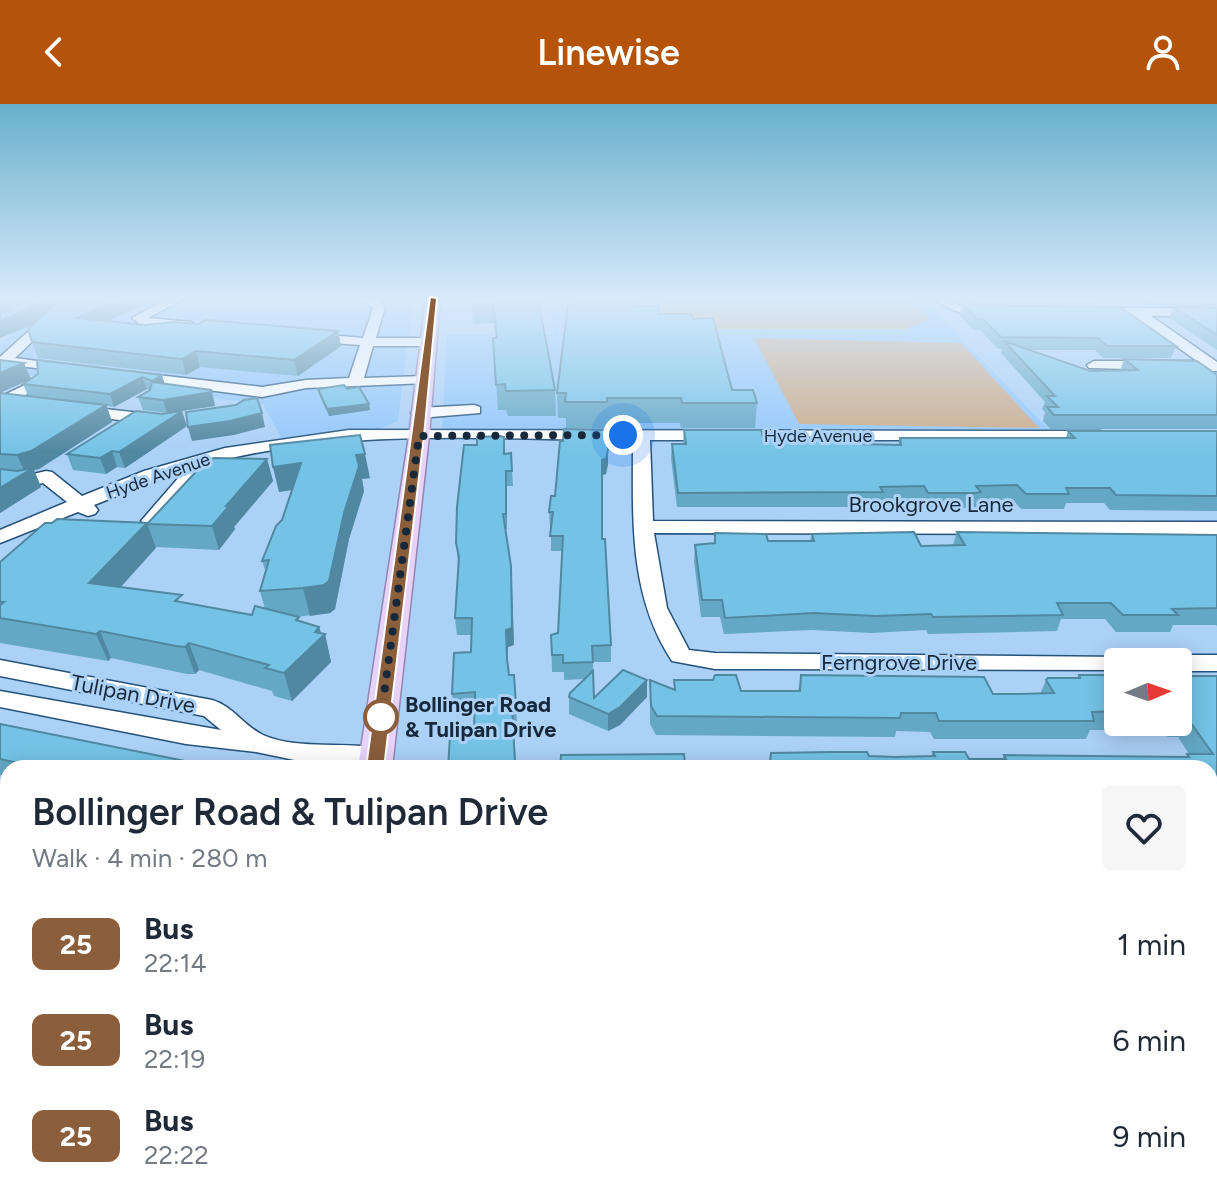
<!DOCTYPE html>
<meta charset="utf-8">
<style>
:root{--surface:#fff;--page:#f6f6f7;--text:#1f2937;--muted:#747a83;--accent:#b45309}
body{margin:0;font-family:Figtree,sans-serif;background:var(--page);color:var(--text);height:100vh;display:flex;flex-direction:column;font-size:30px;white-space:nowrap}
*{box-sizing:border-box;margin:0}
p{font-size:26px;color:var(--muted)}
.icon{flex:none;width:44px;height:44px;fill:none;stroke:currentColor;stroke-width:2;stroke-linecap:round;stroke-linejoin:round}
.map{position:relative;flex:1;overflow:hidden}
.drawer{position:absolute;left:0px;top:656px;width:1218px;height:442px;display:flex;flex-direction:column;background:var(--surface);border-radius:24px 24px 0 0;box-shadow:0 4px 20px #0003}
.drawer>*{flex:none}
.badge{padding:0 16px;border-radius:12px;font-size:28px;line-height:52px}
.needle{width:52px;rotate:88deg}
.tools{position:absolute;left:1104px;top:544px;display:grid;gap:16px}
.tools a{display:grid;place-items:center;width:88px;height:88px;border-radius:8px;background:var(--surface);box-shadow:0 4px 20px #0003;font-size:40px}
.you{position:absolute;width:40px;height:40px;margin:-20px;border:6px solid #fff;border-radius:50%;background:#1a73e8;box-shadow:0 0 0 12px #1a73e833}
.map>.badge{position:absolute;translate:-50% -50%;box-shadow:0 0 0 4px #fff}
.round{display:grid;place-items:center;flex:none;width:84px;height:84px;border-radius:8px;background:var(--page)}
.summary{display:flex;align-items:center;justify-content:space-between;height:136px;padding:0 32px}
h1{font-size:38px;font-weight:600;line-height:60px}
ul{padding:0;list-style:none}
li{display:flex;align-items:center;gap:24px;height:96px;padding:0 32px}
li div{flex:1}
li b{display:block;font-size:30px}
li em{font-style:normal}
li .badge{min-width:88px;font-weight:700;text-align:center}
header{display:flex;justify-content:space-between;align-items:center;height:104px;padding:0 32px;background:var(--accent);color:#fff;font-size:36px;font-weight:600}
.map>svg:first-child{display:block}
</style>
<header><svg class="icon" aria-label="back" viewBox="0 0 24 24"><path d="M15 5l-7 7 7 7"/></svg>Linewise<svg class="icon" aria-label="person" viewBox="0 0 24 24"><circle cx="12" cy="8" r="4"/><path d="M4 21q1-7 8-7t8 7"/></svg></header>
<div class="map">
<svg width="1217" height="1097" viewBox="0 0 1217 1097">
<rect width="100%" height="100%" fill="#abd1f7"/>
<g fill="#92c7fb">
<path d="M52 194H413L398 317 379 325 282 335 263 300 0 268V240Z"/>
<path d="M550 194H923L1052 329 442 325 447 231H553Z"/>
</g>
<g fill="#ccac8b">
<path d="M674 194H888L909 199 925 208 927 216 906 225H692L661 218 653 206Z"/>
<path d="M754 234 961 239 1039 324 799 320Z"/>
</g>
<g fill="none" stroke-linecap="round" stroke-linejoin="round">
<g stroke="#26527a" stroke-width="3">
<g id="minor">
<path d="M65 194H78L15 254 67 261 72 262V268L0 260V253Z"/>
<path d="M169 194H185L148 214 191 218 197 222 196 225 141 221 132 214Z"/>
<path d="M359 194H377L385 203 376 234H428L435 238 428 242H373L364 274 423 272 430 276 428 279 306 284 262 293 131 276 124 272 131 268 262 283 306 276 349 274 360 241 307 237 300 233 307 229 363 234 373 204Z"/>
<path d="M934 194C949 194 949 198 960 202 974 205 989 199 1001 207 983 219 949 208 934 194Z"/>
<path d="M1095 204H1217V212H1151L1217 258V267L1089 264 1087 261 1094 257H1197L1134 212 1091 211V205Z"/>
<path d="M35 276 40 277V283L7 301 0 302V293Z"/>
<path d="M474 301 480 303V309L419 314 411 309 419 304Z"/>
<path d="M79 302 158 311 166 316 158 321 73 310V304Z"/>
<path d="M349 326 1099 327 1105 328 1107 332 1105 336H650L653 417 1217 418V430L654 429 667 504 689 546 715 549 1127 553 1130 558H1118V566L715 565 672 557C628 490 633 414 633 336 487 336 334 322 193 364L199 372 158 421 151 423 141 417 180 372 178 368 94 401 98 406 95 410 88 412 78 408 0 439V426L67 398 43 379 26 383 0 380V370L25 372 46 367 52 368 82 392 144 367 225 344Z"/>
<path d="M1178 551H1217V567H1178V558H1166Z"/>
<path d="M0 556 212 596C233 602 244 622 263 631 299 647 351 636 386 646L390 653 386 660 328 663 256 648 186 640 0 603V587L221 626 204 612 0 572Z"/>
<rect x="1210" y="761" width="7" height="26"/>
<path d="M1210 1077 1217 1097H1176L1173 1090H1210Z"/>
<path d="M727 1090H769L770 1097H728Z"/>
</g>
</g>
<g stroke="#9384b3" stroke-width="3">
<g id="major">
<path d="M426 194H440L429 332 392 664H358L409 332Z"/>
<path d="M222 1090H276L274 1097H220Z"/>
</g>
</g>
<use href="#minor" fill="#fff" fill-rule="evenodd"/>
<use href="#major" fill="#e7d3f8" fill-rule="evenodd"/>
</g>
<g fill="#64a8c6">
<path d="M0 194H60L30 222 0 234Z"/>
<path d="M468 194H538L555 286 556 312H508L506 306H498L493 234H496L494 219 473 220 471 195Z"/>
<path d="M950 194H1099L1097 201 971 200Z"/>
<path d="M1138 194H1217V202L1148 201Z"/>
<path d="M149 198 107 217 145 221 198 220 338 227 341 242 298 272 200 263 186 271 38 254 32 238Z"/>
<path d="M624 198 659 210 693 215 732 286 757 299 755 324H681L680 319H607V324H566V314H558L557 289Z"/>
<path d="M963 201 1176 242 1171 254H1103L1095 246H1029L1090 267H1120L1124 255 1217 271V325H1050L1043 317 1045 308 1042 305 1045 298 1001 249 1002 245H998L980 226H974L960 212Z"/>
<path d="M1173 203 1217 204V246L1169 214Z"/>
<path d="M162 271 164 280 215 302 167 309 143 306 138 293 149 286 147 285 114 303 107 302 112 318 39 365 34 366 41 383 0 409V289L28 292 23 280Z"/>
<path d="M318 285H347L369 300 370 306 329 312 319 291Z"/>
<path d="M187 322 125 364 117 363 106 370 73 366 67 350Z"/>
<path d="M684 326 859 340 898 341 900 334H1066L1068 327H1217V407L1110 406 1104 399H1066L1064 405H1021L1013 396H979L977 403 970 404H924L920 397H881L880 403H677L671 354 672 340H683Z"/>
<path d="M511 349 513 382H507V425H505L512 477 514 541 508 543V567L509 571H514L517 618H513L516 658 520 664 469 631 474 625V605L454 607 452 590 471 548V531H457L455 514 458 459 456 439 505 350Z"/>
<path d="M267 355 273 377 234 423 235 425 219 446 156 443 120 483 184 498 252 511 265 505 260 487 266 468 262 457 282 416 292 386 279 388 273 363 370 374 362 375 364 387 349 435 335 505 330 509 295 513H299V517L319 523 321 529 325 530 331 558 292 597 274 592 272 587 199 566 195 570H187L111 554 108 557 0 539V458L147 419Z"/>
<path d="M608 360 606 370 602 371V435L611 541V558H593L594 594 647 576V593L620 621 608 627 569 610V593L585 575 564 576V568H552L551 531 558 529 562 447H551V423H550L549 408 555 392Z"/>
<path d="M957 428 1217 431V522L1216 521H1173L1170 528H1116L1105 515H1061L1057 527 928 530 926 526 872 529 812 526 724 530 720 513H701L694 457 695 441 768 437H810L812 430 921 442 953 441Z"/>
<path d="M801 571 993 590H1040L1046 576 1078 574 1079 571 1118 583V618H1178V572H1217V696H1210V664L685 659 770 658 869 652H931L933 648 969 655H1002L1004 651 1186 653 1187 650H1189L1178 633H1168L1160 626H1090L1086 635H934L930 628 896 627 895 633 656 631 650 620V576L674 585V576L741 587H798Z"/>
<path d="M0 620 220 664H8V673L0 671Z"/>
<path d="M0 698 8 700V786L0 781Z"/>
<path d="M1210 810 1212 813H1217V969H1210Z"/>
<path d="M8 1090H131L128 1097H0Z"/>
<path d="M834 1090H952L954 1097H835Z"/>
<path d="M995 1090H1138L1141 1097H997Z"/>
</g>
<g fill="#5188a1">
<path d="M39 194H60L30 222 0 234V217Z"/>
<path d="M122 194H162L149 198 82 229 77 214Z"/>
<path d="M338 227 341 242 298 272 294 256Z"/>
<path d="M196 247 200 263 186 271 182 255Z"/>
<path d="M24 259 31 275 0 289V269Z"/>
<path d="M162 271 166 284 156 290 152 277Z"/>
<path d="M142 273 147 285 114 303 110 290Z"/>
<path d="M212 288 215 302 167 309 163 296Z"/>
<path d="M369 300 370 306 329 312 327 305Z"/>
<path d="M106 301 112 318 39 365 34 366 41 383 0 409V384L25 369 17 351Z"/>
<path d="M182 307 187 322 125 364 119 348Z"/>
<path d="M262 309 265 323 234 331 192 337 188 323Z"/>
<path d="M608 346V360L606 370 602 371V356Z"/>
<path d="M112 347 117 363 106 370 100 354Z"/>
<path d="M365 350 370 374 362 375 364 387 349 435 335 505 330 509 310 512 303 484 344 409 356 351Z"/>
<path d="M267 355 273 377 234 423 235 425 219 446 212 422 226 402Z"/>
<path d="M301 359 307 383 279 388 273 363Z"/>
<path d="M506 367 507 382V425L506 410Z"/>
<path d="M147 419 156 444 100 506 89 479Z"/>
<path d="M511 462 514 541 508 543V572L506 526Z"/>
<path d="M319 523 322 533 325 530 331 558 292 597 284 569Z"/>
<path d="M100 527 111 554 108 557 96 530Z"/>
<path d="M189 539 199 566 195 570 185 543Z"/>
<path d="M647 576V593L620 621 608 627V610Z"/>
<path d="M8 758V786L0 774V764Z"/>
<path d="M5 937 8 942V992L0 1006V945Z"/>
<path d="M69 1090H70L76 1097H65Z"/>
<path d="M102 1090H131L128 1097H104L100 1093Z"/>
<path d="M444 1090H455L454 1097H443Z"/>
</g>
<g fill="#74c3e6" stroke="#5188a1" stroke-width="2">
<path d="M0 194H39L24 207 0 217V208H4L11 202 7 196 0 195Z"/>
<path d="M61 194H122L77 214 145 221 174 218 198 220 206 216 338 227 294 256 196 247 182 255 32 238 28 225Z"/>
<path d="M471 194H538L555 286 506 287 505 280 496 281 493 234H497L493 198H471Z"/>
<path d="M576 194H623L624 198H635V202H658L659 210H691L693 215 713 214 732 286H753L757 299H682L681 294H607V298H565L566 289H557L568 201H575Z"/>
<path d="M963 201 1120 203 1176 242H1107L1098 234 1001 233 983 215H977Z"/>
<path d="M1173 203 1217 204V231Z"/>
<path d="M1004 237 1090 267 1138 266 1124 255 1197 257 1217 271V311H1054L1047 303H1058L1047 292H1055Z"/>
<path d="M0 256 24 259 0 269Z"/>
<path d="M37 256 162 271 152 277 142 273 110 290 23 280 38 270Z"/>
<path d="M152 278 211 286 212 288 163 296 138 293 150 286Z"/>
<path d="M344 281 347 285 359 283 369 300 327 305 318 285Z"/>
<path d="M0 289 106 301 31 347 17 351 0 350Z"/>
<path d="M257 294 262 309 230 317 188 323 186 308 236 301 244 296Z"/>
<path d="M136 307 162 310 182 307 119 348 112 347 100 354 67 350Z"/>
<path d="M564 325 608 326V346L606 355 602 356V435H605L611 541 592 542 593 558 563 559V551H552L551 531 558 529 563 432H550L553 408H549L551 392H555L560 337H563Z"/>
<path d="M684 326H761L763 333 854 334 859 340 901 341 900 334H1075L1068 327H1217V392L1116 391 1110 384H1066L1069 390H1026L1017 381 976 382 981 388 975 389H928L924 382 880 383 883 388 678 389 672 340H686Z"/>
<path d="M360 331 365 350 356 351 359 362 344 409 329 477 324 481 303 484 260 487 269 456 262 457 276 422 282 416 301 359 273 363 270 341Z"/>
<path d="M500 332 504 333V350L511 349 512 367H506V410H503L511 462 512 524 506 526 507 555 509 571H514L516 600 512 601 515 659 519 658 520 664H448L450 632 469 631V625H474L475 588 452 590 454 549 471 548 472 514H455L459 453 456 439 457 403 464 341H477V333Z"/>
<path d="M214 354 267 355 226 402H229L212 422 147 420 207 356Z"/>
<path d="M33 364 0 384V365L17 367Z"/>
<path d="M57 415 147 419 89 479 182 491 175 497 252 511 255 502 299 513 296 516 319 523 315 528 325 530 284 569 265 564 269 561 189 539 185 543 176 542 100 527 96 530 0 514V501L4 498H0V458L45 419H52Z"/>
<path d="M914 428 921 442 965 441 957 428 1217 431V504L1172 505 1178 511H1123L1111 499H1057L1063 511 933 513 931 510 876 512 814 509 725 514 722 496H702L695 441 715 439V429L766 430 768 437H814L812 430Z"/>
<path d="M623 566 647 576 620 603 608 610 569 593 570 589 593 567 594 594Z"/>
<path d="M715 571H736L741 587H800L801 571 984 573 993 590H1020L1054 589 1046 576 1048 574H1080L1079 571H1109L1118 583V607L1092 608 1094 617H939L936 609H901L900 614 657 612 651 602 650 576 675 586 674 576H713Z"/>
<path d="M1178 572H1217V677H1210V664H560L561 651 684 650 685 659 770 658 771 649 834 648H867L869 652 895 653 935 652 933 648H965L969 655H1006L1004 651 1189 653 1187 650H1213L1188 615H1178Z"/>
<path d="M0 620 220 664H41L0 655Z"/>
<path d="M0 698 8 700V758L0 764Z"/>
<path d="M1210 810 1212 813H1217V848L1214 850 1217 855V935L1210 923V890L1216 889 1210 880Z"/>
<path d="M5 828 8 829V938L5 937 0 945V834Z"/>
<path d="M6 1048 8 1049V1090H69L65 1097H0V1058Z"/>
<path d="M76 1090H102L100 1093Z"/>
<path d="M387 1090H444L443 1097H385Z"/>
<path d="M545 1090H628L629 1097H545Z"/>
<path d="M847 1090H952L954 1097H849Z"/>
<path d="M1016 1090H1138L1141 1097H1018Z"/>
</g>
<linearGradient id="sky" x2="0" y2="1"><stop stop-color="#68b0cc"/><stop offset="0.56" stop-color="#d9eafb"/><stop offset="1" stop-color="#d9eafb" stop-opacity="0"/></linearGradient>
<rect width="1217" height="348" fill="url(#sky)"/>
<path fill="#8b5e3c" stroke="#fff" stroke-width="2" d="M430 193 437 194 424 332 384 664 375 671 366 664Z"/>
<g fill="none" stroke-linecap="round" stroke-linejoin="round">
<path stroke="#16283a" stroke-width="8" stroke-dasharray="0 14.4" d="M381 613 419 332 623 331"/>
</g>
<circle fill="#fff" stroke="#8b5e3c" stroke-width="4" cx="381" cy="613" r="16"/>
<g text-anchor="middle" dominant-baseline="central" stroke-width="6" stroke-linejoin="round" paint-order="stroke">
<g font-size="18" fill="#16283a" stroke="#abd1f7">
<text x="818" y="332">Hyde Avenue</text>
<text transform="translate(158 372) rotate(-19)">Hyde Avenue</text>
</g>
<g font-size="22" fill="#16283a" stroke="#abd1f7">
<text x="931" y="400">Brookgrove Lane</text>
<text x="899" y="558">Ferngrove Drive</text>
<text transform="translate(133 590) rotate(11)">Tulipan Drive</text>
</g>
<g font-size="22" font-weight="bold" fill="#16283a" stroke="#abd1f7" text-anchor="start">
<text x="405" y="600">Bollinger Road<tspan x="405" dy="25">&amp; Tulipan Drive</tspan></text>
</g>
</g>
</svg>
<div class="tools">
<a><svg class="needle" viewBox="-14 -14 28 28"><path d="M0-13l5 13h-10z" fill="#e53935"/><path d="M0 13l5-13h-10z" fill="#747a83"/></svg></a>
</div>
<div class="you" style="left:623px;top:331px"></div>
<section class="drawer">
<div class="summary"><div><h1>Bollinger Road &amp; Tulipan Drive</h1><p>Walk · 4 min · 280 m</p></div><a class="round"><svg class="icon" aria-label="heart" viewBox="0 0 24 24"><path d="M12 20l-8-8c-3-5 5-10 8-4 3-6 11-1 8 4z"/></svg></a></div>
<ul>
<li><span class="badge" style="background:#8b5e3c;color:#fff">25</span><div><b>Bus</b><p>22:14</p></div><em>1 min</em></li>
<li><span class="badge" style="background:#8b5e3c;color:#fff">25</span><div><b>Bus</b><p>22:19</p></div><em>6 min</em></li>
<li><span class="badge" style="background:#8b5e3c;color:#fff">25</span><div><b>Bus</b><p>22:22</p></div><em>9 min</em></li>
</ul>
</section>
</div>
